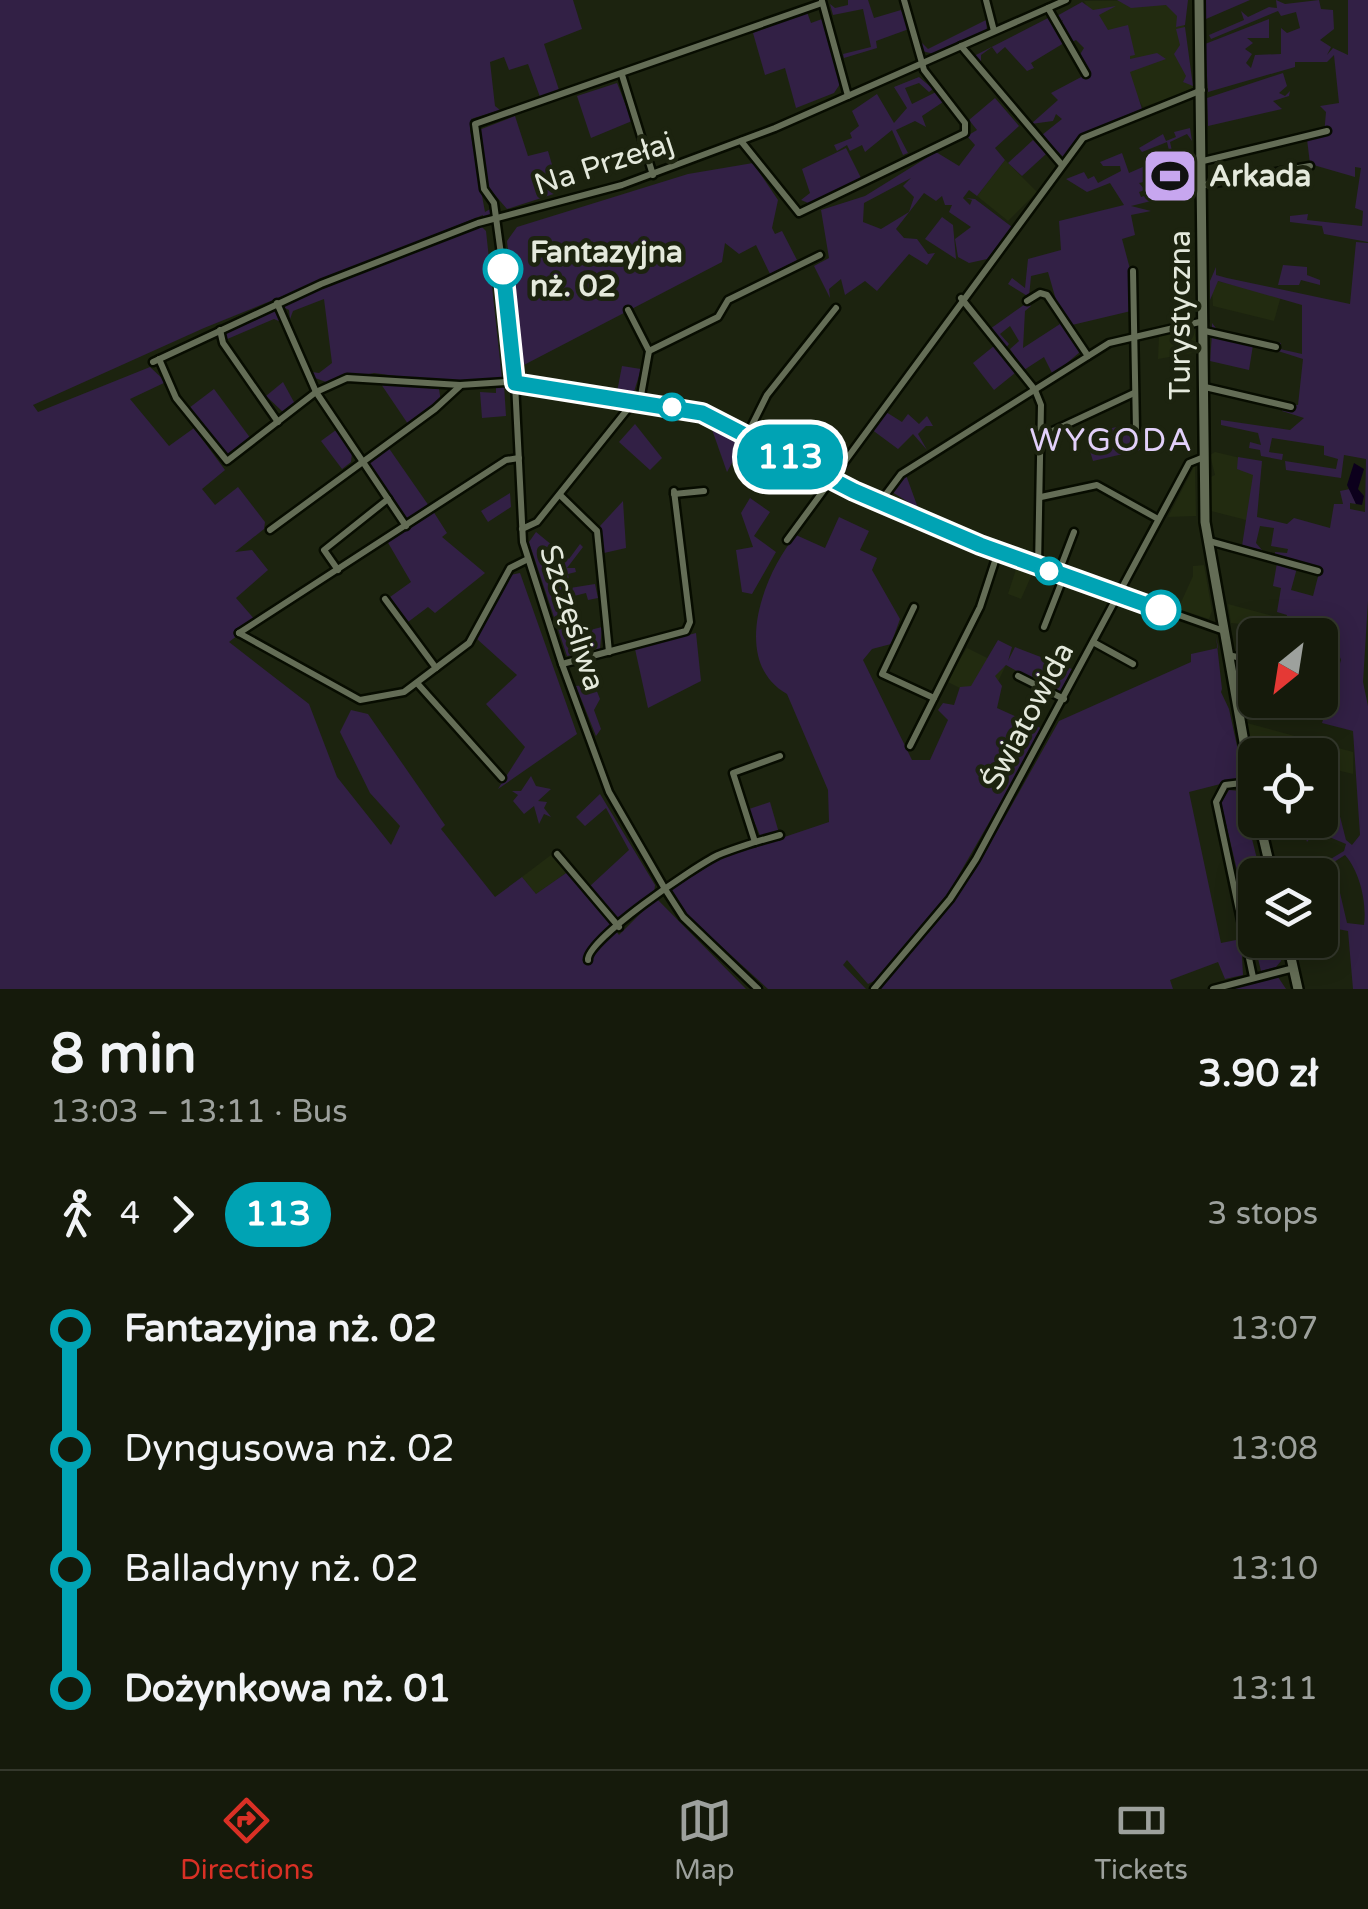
<!DOCTYPE html>
<meta charset="utf-8">
<style>
:root{--surface:#151a0b;--page:#222719;--text:#f1f3f6;--muted:#9da19d;--line:#34382c;--accent:#d93025}
body{margin:0;font-family:"Varela Round",sans-serif;background:var(--page);color:var(--text);height:100vh;display:flex;flex-direction:column;font-size:38px;white-space:nowrap}
*{box-sizing:border-box;margin:0}
p{font-size:32px;color:var(--muted)}
.icon{flex:none;width:55px;height:55px;fill:none;stroke:currentColor;stroke-width:2;stroke-linecap:round;stroke-linejoin:round}
.map{position:relative;height:989px;overflow:hidden}
.side{display:flex;flex-direction:column;background:var(--surface);flex:1}
.side>*{flex:none}
.badge{padding:0 20px;border-radius:32px;font-size:35px;line-height:65px}
.needle{width:65px;rotate:210deg}
.tools{position:absolute;left:1238px;top:618px;display:grid;gap:20px}
.tools a{display:grid;place-items:center;width:100px;height:100px;border-radius:15px;background:var(--surface);box-shadow:0 5px 25px #0003,0 0 0 2px var(--line);font-size:50px}
.map>.badge{position:absolute;translate:-50% -50%;box-shadow:0 0 0 5px #fff}
.legs{display:flex;align-items:center;gap:15px;height:110px;padding:0 50px;font-size:32px}
.legs p{margin-inline-start:auto}
.summary{display:flex;align-items:center;justify-content:space-between;height:170px;padding:0 50px}
h1{font-size:55px;font-weight:800;line-height:75px}
ul{padding:0 50px;list-style:none}
li{display:flex;align-items:center;gap:35px;height:120px;font-size:38px}
li i{display:grid;place-items:center;width:15px;height:100%;margin:0 12px;background:currentColor}
li i::after{content:'';width:25px;height:25px;margin:-12px;border:8px solid;border-radius:50%;background:var(--surface)}
li p{margin-inline-start:auto}
li:first-child i{background:linear-gradient(#0000 50%,currentColor 0)}
li:last-child i{background:linear-gradient(currentColor 50%,#0000 0)}
.menu{display:flex;justify-content:space-around;align-items:center;height:140px;border-top:2px solid var(--line);background:var(--surface);font-size:28px;color:var(--muted)}
.menu a{display:grid;justify-items:center;gap:5px}
.menu .selected{color:var(--accent)}
.map>svg:first-child{display:block}
</style>
<div class="map">
<svg width="1368" height="989" viewBox="0 0 1368 989">
<rect width="100%" height="100%" fill="#1c230f"/>
<g fill="#222b10">
<path d="M1184 0 1185 63 1194 90 1143 107 1084 1Z"/>
<path d="M1005 160 1037 192 1008 221 977 196Z"/>
<path d="M1217 281 1281 296 1274 321 1213 306 1212 289Z"/>
<path d="M1194 328 1198 352 1158 359 1159 335Z"/>
<path d="M1215 452 1262 463 1254 522 1211 511V477L1215 475 1210 455Z"/>
<path d="M1195 465 1196 516 1168 517Z"/>
<path d="M1204 565 1212 611 1209 619 1178 609 1193 576V566Z"/>
<path d="M1017 566 1033 572 1021 599 1008 594Z"/>
<path d="M1228 604 1273 616V627L1231 623Z"/>
<path d="M967 648 1005 667 988 702 946 681Z"/>
<path d="M1247 723 1353 752V774L1320 766V755H1280L1251 747Z"/>
<path d="M551 855 569 871 536 894 522 877Z"/>
</g>
<g fill="#322045" fill-rule="evenodd">
<path d="M0 0H573L582 29 544 44 559 90 540 97 528 64 509 70 504 57 490 62 495 106 500 110 471 119 470 130 485 212 492 208 490 216 483 219V215L204 328 33 405 38 412 150 367 166 382 130 399 169 446 194 428 225 470 202 489 215 505 238 487 265 522 264 529 235 552 252 550 268 570 236 598 256 621 229 642 309 704 337 777 391 845 400 826 370 793 340 732 351 710 368 714 445 825 441 829 495 897 522 877 536 894 569 871 619 935 656 898 746 989H0Z"/>
<path d="M848 0H868L874 18 901 10 909 29 876 41 877 48 844 58 843 54 871 47 863 9 833 15 830 4 835 8 848 5Z"/>
<path d="M1117 0H1188L1185 25 1176 27 1177 16 1166 5 1131 8Z"/>
<path d="M1204 0H1250L1206 19Z"/>
<path d="M1276 0 1285 4 1319 0 1321 9 1333 10 1334 29 1320 40 1331 47 1327 55 1333 48 1348 55V0H1368V242L1324 234 1322 226 1290 222V216L1308 214 1307 220 1362 226 1363 211 1355 208 1361 168 1355 167V177L1310 164 1307 139 1324 135 1326 112 1320 106 1339 103 1334 55 1327 62H1295V67L1208 92 1205 44 1269 19V38H1247L1253 43 1245 49 1252 54 1246 63 1251 68 1255 55 1281 54V28L1287 33 1300 28 1296 12 1281 16 1278 11 1211 39 1209 35 1244 20 1241 11 1248 17 1269 7 1277 8Z"/>
<path d="M1082 2 1093 10 1116 6 1099 15 1108 30 1128 25 1135 55 1130 56V59L1157 53 1166 59 1130 72 1142 109 1086 132 1063 157 1042 135 1062 119 1056 114 1053 121 1031 124 1058 100 1051 93 1085 75 1079 56 1084 48 1076 40 1072 42 1060 25 1063 20 1058 23 1055 17Z"/>
<path d="M807 12 811 23 822 19 840 84 834 93 796 108 785 68 765 75 753 33Z"/>
<path d="M1048 18 1064 43 1031 63 1034 68 1027 71 1005 47 997 54 992 47 981 55V65L974 56Z"/>
<path d="M986 20 987 30 934 54 922 51 920 41 928 49Z"/>
<path d="M1185 27 1193 86 1183 82 1186 76 1174 54 1180 45 1176 29Z"/>
<path d="M1283 73 1287 86 1279 93 1285 96 1290 91 1289 96 1273 101 1282 109 1208 126 1207 98Z"/>
<path d="M919 77 933 89 929 92 919 83 905 88 912 104 936 92 943 102 922 116 926 127 915 121 896 130 908 153 903 155 892 130 865 152 862 145 850 151 847 145 837 151 834 145 852 138 850 133 859 126 852 111 877 94 894 123 907 108 894 87Z"/>
<path d="M617 83 632 121 591 138 577 96Z"/>
<path d="M995 98 1019 126 995 148 1005 160 977 196 969 190 963 198 970 205 972 200 966 198 975 199 1012 227 987 259 969 263 958 257 955 239 971 227 949 212 952 205H945L942 196 936 201 924 193 896 229 904 238 917 239 928 254 935 253 927 265 909 254 877 291 865 281 845 295 841 279 829 289 830 298 814 266 829 258 821 210 865 196 936 152 959 166 975 145 967 136 977 130 969 120ZM911 178 903 186 914 197 909 212 881 229 863 222 864 203Z"/>
<path d="M515 116 528 156 548 151 560 192 507 209 488 187 479 130Z"/>
<path d="M1190 128 1192 141 1187 134 1170 142 1174 160 1156 168 1158 179 1139 183 1145 190 1139 192 1141 197 1154 193V185H1162L1163 192 1172 191 1171 196 1131 206 1151 211 1131 215 1135 235 1122 239 1130 269 1136 268 1132 270 1131 311 1072 325 1056 300 1048 272 1031 276 1029 297 1008 284 1012 278 1025 288 1028 259 1061 250 1059 221 1124 205 1110 183 1087 192 1066 179 1084 172 1088 179 1094 176 1098 183 1121 171 1120 166H1103L1100 162 1122 153 1129 173 1170 155 1167 142 1142 152 1139 148 1163 134 1166 141 1176 137 1174 132Z"/>
<path d="M1033 140 1046 154 1022 176 1008 163Z"/>
<path d="M846 148 862 180 813 205 801 200 810 193 802 169Z"/>
<path d="M753 163 778 200 772 228 775 234 782 231 797 260 770 274 756 245 739 254 725 243 722 262 520 367 507 241 517 227 688 174Z"/>
<path d="M942 217 953 225 956 259 925 239Z"/>
<path d="M481 226 486 231 502 379 440 382 374 373 326 382 315 378 312 372 319 373 332 363 324 299 293 311 290 319 289 310 281 306 284 301Z"/>
<path d="M1356 242 1368 243V601L1363 682 1368 706V989H1353L1348 931 1327 927 1320 885 1337 880 1347 923 1364 925C1367 903 1360 872 1345 855L1334 862 1312 863 1311 858 1329 860 1344 851 1346 844 1315 831 1307 842 1303 828 1276 820H1320V791L1335 797 1346 840 1352 845 1360 835 1353 731 1322 723 1341 660 1331 631 1286 619 1287 615 1277 612 1281 588 1273 586 1277 563 1297 568 1291 590 1313 596 1320 569 1275 557V552L1287 553 1288 549 1271 546 1274 528 1260 526 1256 543 1262 550 1242 546 1253 475 1237 469 1238 457 1262 461 1257 517 1287 524 1294 518 1330 528 1334 504H1343L1340 491 1350 489 1356 504 1350 503V509L1365 512 1366 459 1344 455 1341 478 1286 470 1285 461 1336 469 1338 459 1324 455V446L1272 438 1269 452 1283 454 1282 460 1261 456 1260 450 1249 448 1250 442 1261 445 1258 433 1221 425V420L1290 430 1304 418 1282 411 1283 404 1298 405 1303 359 1212 330V323L1219 332 1281 343 1280 349 1302 354V305L1218 281 1210 300V281L1216 267V275L1227 278 1350 304Z"/>
<path d="M1283 265 1307 267V275L1320 280V285L1301 280 1299 285H1278Z"/>
<path d="M1028 302 1031 306 1025 311 1023 348 1060 324 1050 307 1051 306 1081 351 1053 375 1044 357 1024 370 1010 349 1019 341 1010 326 1000 334 1009 344 1006 348 990 329Z"/>
<path d="M274 307 281 322 274 319 225 340 222 332Z"/>
<path d="M1212 334 1253 345 1249 370 1210 361Z"/>
<path d="M994 346 1015 373 994 390 973 363Z"/>
<path d="M622 366 641 369 633 395 617 392Z"/>
<path d="M283 382 295 404 284 413 266 396Z"/>
<path d="M381 384 439 389 441 402 408 424Z"/>
<path d="M496 385H504L506 416 482 418 480 392 496 393Z"/>
<path d="M214 389 251 439 231 454H224L189 408Z"/>
<path d="M886 412 902 422 908 414 919 424 927 416 933 426H926L918 434 927 450 913 434 898 449 871 429Z"/>
<path d="M709 421 745 439 727 472Z"/>
<path d="M635 424 662 458 650 470 619 442Z"/>
<path d="M1124 425 1127 431 1139 433 1140 450 1093 461 1085 435Z"/>
<path d="M336 430 352 453 351 462 342 469 321 441Z"/>
<path d="M388 447 429 506 407 520 368 463Z"/>
<path d="M906 475 918 508 892 492Z"/>
<path d="M510 493 511 507 488 522 481 511Z"/>
<path d="M750 498 770 512 754 536 776 552 752 594 742 592 736 550 753 547 741 513Z"/>
<path d="M623 501 626 548 604 553 600 526Z"/>
<path d="M433 511 447 533 442 537 485 573 435 613 428 607 408 622 390 597 411 582 387 541Z"/>
<path d="M839 517 869 531 860 550 877 558 872 570 900 619 891 644 872 649 863 660 912 760H930L948 720 938 710 943 703 954 705 960 687 971 686 998 640 1012 647 1008 661 1015 647 1072 669 1059 695 1006 665 995 676 1002 686 997 708 1043 729 949 892 874 981 868 984 847 960 843 965 866 989H768L689 917 671 890 719 859 829 822 828 790 787 694C730 662 763 574 796 535L825 548Z"/>
<path d="M536 532 569 559 580 544 583 547 567 568H575L576 572 568 574 570 588 595 584 598 598 588 600 586 593 570 597 571 607 563 618 574 634 602 627 600 649 567 656 529 542Z"/>
<path d="M520 573 577 734 498 789 525 747 486 704 517 675 477 639 510 575Z"/>
<path d="M1187 624 1216 636 1222 689 1221 692 1229 709 1244 778 1189 792 1221 943 1241 939 1243 975 1225 979 1218 962 1170 980 1173 989H880L945 913 976 869 1059 721 1191 662V654L1218 648 1216 636Z"/>
<path d="M696 633 701 681 648 708 635 649Z"/>
<path d="M1238 662 1255 665V700H1300L1297 716 1243 703 1244 719 1234 666Z"/>
<path d="M594 684 600 699 594 710 601 729 596 736 576 686Z"/>
<path d="M531 776 536 786 551 789 538 801 547 802 544 808 551 817 544 814 539 824 534 806 524 814 513 801 518 795 512 791H521Z"/>
<path d="M1229 790 1240 791 1261 875H1255V940H1276L1281 961 1276 967 1261 971 1221 803Z"/>
<path d="M600 794 655 885 654 894 632 912 615 918 589 887 629 850 606 808 585 826 576 817Z"/>
<path d="M770 802 779 833 761 838 749 809Z"/>
<path d="M1278 977 1286 989H1230V988Z"/>
</g>
<path fill="#0c001c" d="M1354 463 1364 469 1358 489 1364 496 1362 505 1356 504 1347 485Z"/>
<g fill="none" stroke-linecap="round" stroke-linejoin="round">
<g stroke="#070c00" stroke-width="11">
<g id="street">
<path d="M986 0 994 31"/>
<path d="M822 1 848 96"/>
<path d="M1048 8 1086 74"/>
<path d="M961 46 1062 165"/>
<path d="M622 75 653 175"/>
<path d="M741 141 799 213 965 133V123L924 70 904 0"/>
<path d="M1203 161 1327 131"/>
<path d="M1204 185 1310 166"/>
<path d="M1133 271 1136 430"/>
<path d="M961 298 1035 390 1041 405 1038 567"/>
<path d="M1027 301 1040 293 1047 295 1088 356"/>
<path d="M277 303 316 392 406 526"/>
<path d="M628 310 649 351 640 401"/>
<path d="M220 330 223 343 278 422"/>
<path d="M1205 331 1276 347"/>
<path d="M649 351 718 317 728 300 820 255"/>
<path d="M159 359 176 398 227 461 316 392 347 378 460 385 506 382 635 400 710 416 854 491 980 545 1224 631"/>
<path d="M153 362 321 284 478 223 622 185 775 128 1066 0"/>
<path d="M1205 387 1291 407"/>
<path d="M747 435 767 395 836 308"/>
<path d="M1044 435 1134 393"/>
<path d="M674 494 704 491"/>
<path d="M560 495 597 531 609 652"/>
<path d="M1041 497 1097 485 1158 519"/>
<path d="M880 502 901 474 1109 343 1204 321"/>
<path d="M522 529 537 522 635 400"/>
<path d="M270 530 435 409 460 386"/>
<path d="M787 540 1083 138 1202 90"/>
<path d="M1209 541 1318 571"/>
<path d="M338 570 324 550 388 499"/>
<path d="M1058 574 1074 532"/>
<path d="M385 599 436 668"/>
<path d="M914 607 882 674 934 698"/>
<path d="M1044 627 1064 576"/>
<path d="M239 633 360 700 404 692 469 643 510 568 528 559"/>
<path d="M239 633 506 460 519 458"/>
<path d="M1093 642 1133 664"/>
<path d="M1228 655 1255 661"/>
<path d="M562 664 686 631 690 622 674 491"/>
<path d="M1320 674 1322 675"/>
<path d="M1018 676 1064 699"/>
<path d="M417 683 502 778"/>
<path d="M910 746 980 607 998 552"/>
<path d="M1250 782 1225 785 1216 802 1253 977"/>
<path d="M755 842 780 835"/>
<path d="M557 854 619 927"/>
<path d="M588 960C586 940 695 866 718 855 730 850 743 846 755 842L733 773 780 756"/>
<path d="M758 989 683 917 665 889 609 792 562 664 523 542 515 383 503 269 494 203 484 189 475 124 822 3"/>
<path d="M874 989 950 899 976 859 1189 463 1204 457"/>
<path d="M1213 989 1294 968"/>
</g>
</g>
<g stroke="#070c00" stroke-width="14">
<g id="secondary">
<path d="M1199 0 1205 522 1255 804"/>
<path d="M1259 820 1272 875"/>
<path d="M1287 940 1298 989"/>
</g>
</g>
<use href="#street" stroke="#646d56" stroke-width="6"/>
<use href="#secondary" stroke="#646d56" stroke-width="9"/>
</g>
<g fill="none" stroke-linecap="round" stroke-linejoin="round">
<g stroke="#fff" stroke-width="22">
<path id="line-1" d="M503 269 515 383 702 413 854 491 980 545 1161 610"/>
</g>
<use href="#line-1" stroke="#00a3b4" stroke-width="15"/>
</g>
<defs>
<g id="stadium-square" transform="scale(2.875)"><rect x="-9" y="-9" width="18" height="18" rx="4" fill="#c7a6ef" stroke="#1c230f"/><path d="M0-5a6.5 5 0 1 0 0 10a6.5 5 0 1 0 0-10ZM-3.5-1.8h7v3.6h-7Z" fill="#111"/></g>
</defs>
<g fill-rule="evenodd">
<use href="#stadium-square" x="1170" y="176"/>
</g>
<g fill="#fff" stroke="#00a3b4" stroke-width="5">
<circle cx="503" cy="269" r="18"/>
<circle cx="672" cy="407" r="12"/>
<circle cx="1049" cy="571" r="12"/>
<circle cx="1161" cy="610" r="18"/>
</g>
<g text-anchor="middle" dominant-baseline="central" stroke-width="9" stroke-linejoin="round" paint-order="stroke">
<g font-size="30" fill="#e4e9dc" stroke="#1c230f">
<text transform="translate(604 164) rotate(-18)">Na Przełaj</text>
<text transform="translate(1180 315) rotate(-90)">Turystyczna</text>
<text transform="translate(572 618) rotate(72)">Szczęśliwa</text>
<text transform="translate(1028 716) rotate(-62)">Światowida</text>
</g>
<g font-size="30" font-weight="bold" fill="#e4e9dc" stroke="#1c230f" text-anchor="start">
<text x="1209" y="176">Arkada</text>
</g>
<g font-size="30" font-weight="bold" fill="#e4e9dc" stroke="#1c230f" text-anchor="start">
<text x="530" y="252">Fantazyjna<tspan x="530" dy="34">nż. 02</tspan></text>
</g>
<g font-size="32" letter-spacing="2.5" fill="#e2d0fa" stroke="#1c230f">
<text x="1112" y="441">WYGODA</text>
</g>
</g>
</svg>
<div class="tools">
<a><svg class="needle" viewBox="-14 -14 28 28"><path d="M0-13l5 13h-10z" fill="#e53935"/><path d="M0 13l5-13h-10z" fill="#9da19d"/></svg></a>
<a><svg class="icon" aria-label="locate" viewBox="0 0 24 24"><circle cx="12" cy="12" r="6"/><path d="M12 2v4M12 18v4M2 12h4M18 12h4"/></svg></a>
<a><svg class="icon" aria-label="layers" viewBox="0 0 24 24"><path d="M12 4l9 5-9 5-9-5zM3 14l9 5 9-5"/></svg></a>
</div>
<b class="badge" style="left:790px;top:457px;background:#00a3b4;color:#fff">113</b>
</div>
<section class="side">
<div class="summary"><div><h1>8 min</h1><p>13:03 – 13:11 · Bus</p></div><b>3.90 zł</b></div>
<div class="legs"><svg class="icon" aria-label="walk" viewBox="0 0 24 24"><circle cx="13" cy="4" r="2"/><path d="M13 8l-2 6 4 7M11 14l-3 7M7 12l3-4h3l4 4"/></svg>4<svg class="icon" aria-label="forward" viewBox="0 0 24 24"><path d="M9 5l7 7-7 7"/></svg><b class="badge" style="background:#00a3b4;color:#fff">113</b><p>3 stops</p></div>
<ul>
<li><i style="color:#00a3b4"></i><b>Fantazyjna nż. 02</b><p>13:07</p></li>
<li><i style="color:#00a3b4"></i><span>Dyngusowa nż. 02</span><p>13:08</p></li>
<li><i style="color:#00a3b4"></i><span>Balladyny nż. 02</span><p>13:10</p></li>
<li><i style="color:#00a3b4"></i><b>Dożynkowa nż. 01</b><p>13:11</p></li>
</ul>
</section>
<nav class="menu">
<a class="selected"><svg class="icon" aria-label="directions" viewBox="0 0 24 24"><path d="M12 3l9 9-9 9-9-9zM9 14v-3h6M13 9l2 2-2 2"/></svg>Directions</a>
<a><svg class="icon" aria-label="map" viewBox="0 0 24 24"><path d="M3 6l6-2 6 2 6-2v14l-6 2-6-2-6 2zM9 4v14M15 6v14"/></svg>Map</a>
<a><svg class="icon" aria-label="tickets" viewBox="0 0 24 24"><path d="M3 7h18v10H3zM15 7v10"/></svg>Tickets</a>
</nav>
